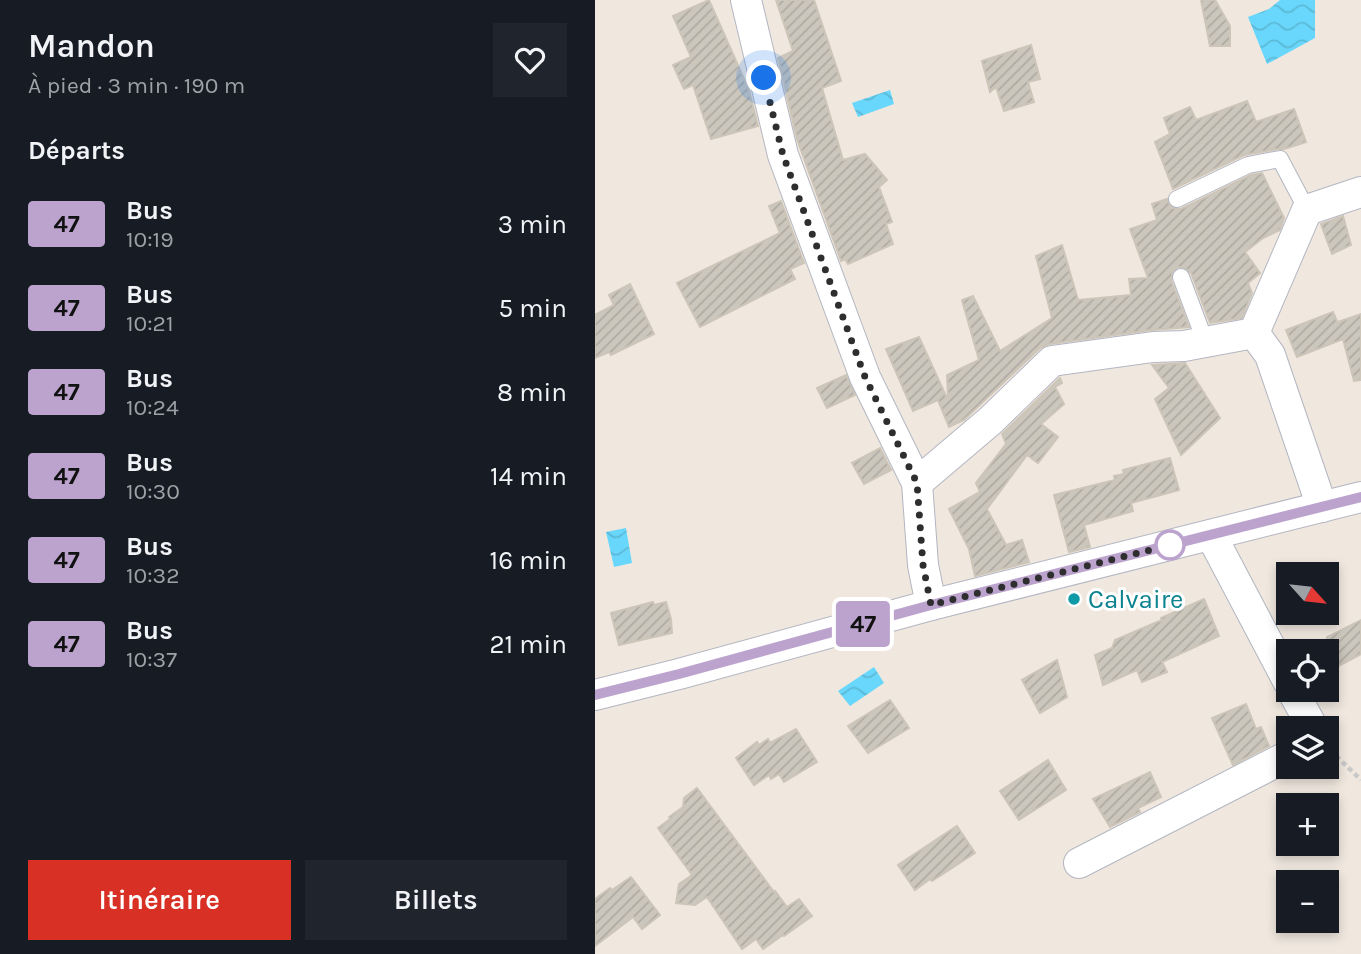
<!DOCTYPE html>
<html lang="fr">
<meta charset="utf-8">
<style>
:root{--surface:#171b24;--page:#20242c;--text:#f1f3f6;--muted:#9ea1a6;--accent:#d93025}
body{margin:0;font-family:Karla,sans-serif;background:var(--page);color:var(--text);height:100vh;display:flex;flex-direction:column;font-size:26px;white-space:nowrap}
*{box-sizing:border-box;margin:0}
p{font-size:23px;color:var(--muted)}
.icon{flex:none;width:38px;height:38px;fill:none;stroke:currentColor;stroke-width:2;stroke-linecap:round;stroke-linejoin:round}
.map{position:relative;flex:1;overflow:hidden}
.drawer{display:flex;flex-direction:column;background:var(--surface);width:595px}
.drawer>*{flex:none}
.badge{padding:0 14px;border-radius:5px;font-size:24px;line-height:46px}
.needle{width:46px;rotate:117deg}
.controls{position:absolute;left:681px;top:562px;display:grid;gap:14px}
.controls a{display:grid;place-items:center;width:63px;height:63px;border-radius:0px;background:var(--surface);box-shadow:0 4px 10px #0003;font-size:35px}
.you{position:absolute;width:35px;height:35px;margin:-18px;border:5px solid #fff;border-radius:50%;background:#1a73e8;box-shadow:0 0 0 10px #1a73e833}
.map>.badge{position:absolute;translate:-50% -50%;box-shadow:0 0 0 4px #fff}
h2{padding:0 28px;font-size:26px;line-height:63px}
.round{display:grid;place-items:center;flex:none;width:74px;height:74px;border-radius:0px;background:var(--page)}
.overview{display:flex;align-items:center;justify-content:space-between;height:119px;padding:0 28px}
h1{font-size:33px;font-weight:600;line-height:52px}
.button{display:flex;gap:14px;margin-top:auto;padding:14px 28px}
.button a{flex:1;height:80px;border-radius:0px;background:var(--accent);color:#fff;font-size:28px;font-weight:600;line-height:80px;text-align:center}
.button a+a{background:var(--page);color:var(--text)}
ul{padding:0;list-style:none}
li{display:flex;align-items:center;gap:21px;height:84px;padding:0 28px}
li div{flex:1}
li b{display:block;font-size:26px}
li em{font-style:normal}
li .badge{min-width:77px;font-weight:700;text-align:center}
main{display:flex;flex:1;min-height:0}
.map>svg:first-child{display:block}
</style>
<main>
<section class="drawer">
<div class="overview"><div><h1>Mandon</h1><p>À pied · 3 min · 190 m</p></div><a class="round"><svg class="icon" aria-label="heart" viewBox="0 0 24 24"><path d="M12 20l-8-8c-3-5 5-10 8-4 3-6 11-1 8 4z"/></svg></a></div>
<h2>Départs</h2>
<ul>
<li><span class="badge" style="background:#bca3ce;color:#111">47</span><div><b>Bus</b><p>10:19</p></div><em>3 min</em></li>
<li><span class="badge" style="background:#bca3ce;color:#111">47</span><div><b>Bus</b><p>10:21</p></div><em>5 min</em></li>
<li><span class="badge" style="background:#bca3ce;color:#111">47</span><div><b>Bus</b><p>10:24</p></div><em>8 min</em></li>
<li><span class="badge" style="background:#bca3ce;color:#111">47</span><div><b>Bus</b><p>10:30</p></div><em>14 min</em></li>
<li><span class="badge" style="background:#bca3ce;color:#111">47</span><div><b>Bus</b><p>10:32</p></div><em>16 min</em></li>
<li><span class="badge" style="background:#bca3ce;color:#111">47</span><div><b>Bus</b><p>10:37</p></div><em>21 min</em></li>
</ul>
<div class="button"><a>Itinéraire</a><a>Billets</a></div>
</section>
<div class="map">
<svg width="766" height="954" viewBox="0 0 766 954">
<defs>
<pattern id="water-waves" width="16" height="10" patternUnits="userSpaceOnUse" patternTransform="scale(1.75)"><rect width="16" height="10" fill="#69d7fb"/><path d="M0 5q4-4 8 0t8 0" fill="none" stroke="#5bb9d7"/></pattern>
<pattern id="building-hatch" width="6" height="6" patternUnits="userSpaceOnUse" patternTransform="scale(1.75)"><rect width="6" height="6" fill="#cbc7bd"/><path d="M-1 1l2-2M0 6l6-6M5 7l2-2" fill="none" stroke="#afaba3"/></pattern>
</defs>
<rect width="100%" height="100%" fill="#f0e8df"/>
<g fill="url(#water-waves)">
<path d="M685 0H720V38L672 64 653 17 674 9Z"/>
<path d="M295 90 299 104 263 117 257 103Z"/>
<path d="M31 528 37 563 19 567 11 532Z"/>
<path d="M279 667 289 683 255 706 243 691Z"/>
</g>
<g fill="url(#building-hatch)" stroke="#ccc5b8" stroke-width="2">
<path d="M114 0 154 90 163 126 116 139 98 85 89 89 78 65 96 57 78 16Z"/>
<path d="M181 0H219L246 81 227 88 248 160 270 154 292 180 284 187 297 222 291 224 298 244 253 264 250 259 246 261 202 139 183 58 198 51Z"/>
<path d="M606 0H620L635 26V46H615Z"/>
<path d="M436 45 445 79 433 82 439 102 409 111 401 87 395 92 387 61Z"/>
<path d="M652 101 661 122 699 109 711 142 689 149H683L649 155 578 189 560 142 575 134 569 118 595 107 601 120Z"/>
<path d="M667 173 689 218 685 230 668 238 650 252 665 273 653 283 657 293 647 318 615 323 596 273 588 267H583L578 271 576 280 594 327 556 330 454 344 445 348 369 420 354 427 343 400 318 411 291 349 324 337 351 396H353L352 375 384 360 367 300 378 296 405 351 457 318 441 256 467 245 483 300 536 295 534 279 553 278 535 229 562 220 557 204 572 199 576 207 581 209H586L656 175Z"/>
<path d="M186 201 209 263 195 269 200 279 105 327 82 283 185 233 174 206Z"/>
<path d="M748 216 756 245 737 254 726 224Z"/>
<path d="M35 284 59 334 16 355 14 352 0 358V315L19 305 14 295Z"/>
<path d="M738 312 744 326 743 322 766 314V380L759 381 748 339 702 357 691 330Z"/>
<path d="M590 363 625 418 586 455 560 399 574 388 557 365Z"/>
<path d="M251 375 260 395 232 408 222 388Z"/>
<path d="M465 378 467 383 460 387 469 404 446 424 463 437 443 463 432 455 392 509 411 545 427 540 434 562 380 576 374 549 354 509 385 492 381 483 411 444 407 434Z"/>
<path d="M285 448 296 470 269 484 257 463Z"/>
<path d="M575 458 584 490 536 503 538 511 489 525 495 547 474 552 459 495 520 480 519 476 529 474 528 470Z"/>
<path d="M609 599 624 636 567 662 572 672 547 682 542 670 508 685 500 655 517 648 520 640 567 620 566 618Z"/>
<path d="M58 602 59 605 71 602 76 619 77 633 24 645 16 613Z"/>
<path d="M766 620V654L732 672V637Z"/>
<path d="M462 660 472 697 445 713 427 680Z"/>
<path d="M295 700 314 728 273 753 253 726Z"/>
<path d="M651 704 661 729 666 727 674 746 638 765 617 718Z"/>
<path d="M201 729 222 762 189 782 184 774 176 779 174 775 159 785 141 758 162 742 164 745 173 739 175 743Z"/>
<path d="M453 760 471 790 424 820 405 791Z"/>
<path d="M555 772 566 797 543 808 545 812 515 827 498 799Z"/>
<path d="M102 788 179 892 180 891 192 907 204 899 217 916 189 936 188 935 168 949 161 939 147 949 112 897 100 905 81 903 84 884 97 875 63 828 75 819 74 817 88 807 89 798Z"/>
<path d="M362 826 380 853 337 881 335 879 320 890 303 865Z"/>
<path d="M36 877 65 915 47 929 38 917 0 946V899L15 888 17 890Z"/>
</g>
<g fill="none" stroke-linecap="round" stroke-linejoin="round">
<g stroke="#b3b6c2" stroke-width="18">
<g id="lane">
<path d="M582 199 653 165 685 159 712 210"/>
<path d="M586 277 610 341"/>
</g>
</g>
<g stroke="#b3b6c2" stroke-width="32">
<g id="street">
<path d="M151 0 188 155 270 377 322 483 328 565 336 605"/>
<path d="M659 333 712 210 766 192"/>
<path d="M659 333 675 355 727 507"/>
<path d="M322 483 395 421 457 361 558 347 589 346 659 333"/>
<path d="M616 535 693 681"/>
<path d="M697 690 718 728"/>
<path d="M0 695 84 674 336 605 766 497"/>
<path d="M484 863 693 756"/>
</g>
</g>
<path stroke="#c9c9c9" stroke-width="4.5" stroke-dasharray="5 3.5" stroke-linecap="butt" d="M735 750 766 780"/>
<use href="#lane" stroke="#fff" stroke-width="16"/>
<use href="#street" stroke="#fff" stroke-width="30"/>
</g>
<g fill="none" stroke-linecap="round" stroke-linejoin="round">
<g stroke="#fff" stroke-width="16">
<path id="line" d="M0 695 84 674 336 605 766 497"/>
</g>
<use href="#line" stroke="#bca3ce" stroke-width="10"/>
<path stroke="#2e2e2e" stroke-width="7" stroke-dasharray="0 12.6" d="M169 78 188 155 270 377 322 483 328 565 336 605 575 545"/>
</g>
<circle fill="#fff" stroke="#bca3ce" stroke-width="3.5" cx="575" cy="545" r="14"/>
<circle fill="#0f9aa8" stroke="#fff" stroke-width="2.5" cx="479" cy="599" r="7"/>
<g text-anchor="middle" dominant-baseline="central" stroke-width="6" stroke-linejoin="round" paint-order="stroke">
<g font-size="26" fill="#0d838f" stroke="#fff" text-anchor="start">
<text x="493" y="599">Calvaire</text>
</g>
</g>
</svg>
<div class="controls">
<a><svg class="needle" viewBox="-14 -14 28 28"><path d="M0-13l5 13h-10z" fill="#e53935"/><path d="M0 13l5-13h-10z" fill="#9ea1a6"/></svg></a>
<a><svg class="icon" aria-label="locate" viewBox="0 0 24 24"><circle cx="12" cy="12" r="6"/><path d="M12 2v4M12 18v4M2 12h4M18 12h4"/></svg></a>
<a><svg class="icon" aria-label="layers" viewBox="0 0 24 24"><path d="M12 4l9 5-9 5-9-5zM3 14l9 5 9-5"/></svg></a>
<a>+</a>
<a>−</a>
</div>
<div class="you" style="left:169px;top:78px"></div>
<b class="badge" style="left:268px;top:624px;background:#bca3ce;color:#111">47</b>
</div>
</main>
